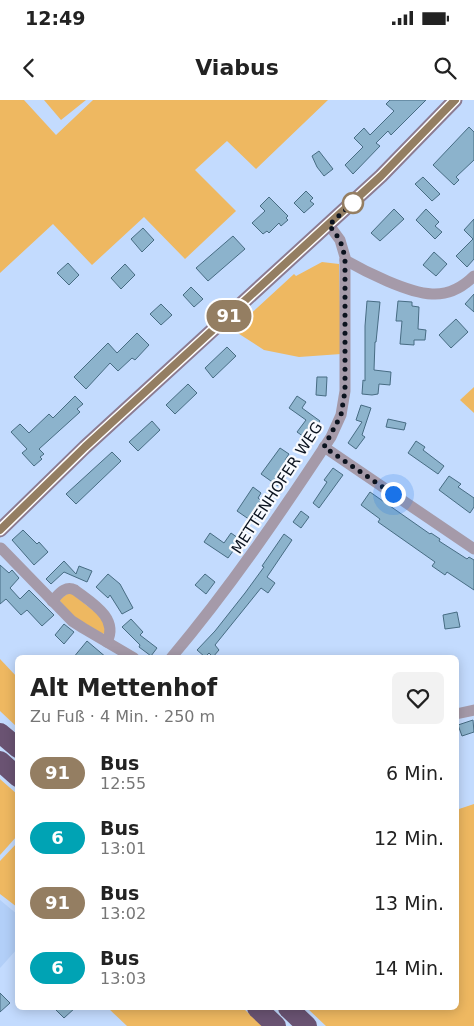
<!DOCTYPE html>
<html lang="de">
<meta charset="utf-8">
<style>
:root{--surface:#fff;--page:#f2f2f2;--text:#222;--muted:#767676}
body{margin:0;font-family:"DejaVu Sans",sans-serif;background:var(--page);color:var(--text);height:100vh;display:flex;flex-direction:column;font-size:19px;white-space:nowrap}
*{box-sizing:border-box;margin:0}
p{font-size:16px;color:var(--muted)}
.icon{flex:none;width:28px;height:28px;fill:none;stroke:currentColor;stroke-width:2;stroke-linecap:round;stroke-linejoin:round}
.map{position:relative;flex:1;overflow:hidden}
.panel{position:absolute;left:15px;top:555px;width:444px;height:355px;display:flex;flex-direction:column;background:var(--surface);border-radius:8px;box-shadow:0 2px 12px #0003}
.panel>*{flex:none}
.badge{padding:0 10px;border-radius:16px;font-size:18px;line-height:32px}
.you{position:absolute;width:25px;height:25px;margin:-12px;border:4px solid #fff;border-radius:50%;background:#1a73e8;box-shadow:0 0 0 8px #1a73e833}
.map>.badge{position:absolute;translate:-50% -50%;box-shadow:0 0 0 2px #fff}
.round{display:grid;place-items:center;flex:none;width:52px;height:52px;border-radius:8px;background:var(--page)}
.overview{display:flex;align-items:center;justify-content:space-between;height:85px;padding:0 15px}
h1{font-size:24px;font-weight:600;line-height:38px}
ul{padding:0;list-style:none}
li{display:flex;align-items:center;gap:15px;height:65px;padding:0 15px}
li div{flex:1}
li b{display:block;font-size:19px}
li em{font-style:normal}
li .badge{min-width:55px;font-weight:700;text-align:center}
.status{display:flex;justify-content:space-between;align-items:center;height:35px;padding:0 25px;background:var(--surface);direction:ltr}
.status svg{height:14px;fill:currentColor}
header{display:flex;justify-content:space-between;align-items:center;height:65px;padding:0 15px;background:var(--surface);font-size:22px;font-weight:600}
.map>svg:first-child{display:block}
</style>
<div class="status"><b>12:49</b><svg viewBox="0 0 49 12"><path d="M0 12V9h3v3zM5 12V6h3v6zM10 12V3h3v9zM15 12V0h3v12zM26 1h20v11H26zM47 4h2v5h-2z"/></svg></div>
<header><svg class="icon" aria-label="back" viewBox="0 0 24 24"><path d="M15 5l-7 7 7 7"/></svg>Viabus<svg class="icon" aria-label="search" viewBox="0 0 24 24"><circle cx="10" cy="10" r="6"/><path d="M15 15l6 6"/></svg></header>
<div class="map">
<svg width="474" height="926" viewBox="0 0 474 926">
<rect width="100%" height="100%" fill="#c3dbfe"/>
<path fill="#b2cff8" d="M0 800 18 815 17 849 0 868Z"/>
<g fill="#eeb861">
<path d="M0 0H24L56 35 93 0H328L256 69 227 41 195 70 236 111 185 159 144 117 92 165 53 124 0 173Z"/>
<path d="M44 0H86L61 20Z"/>
<path d="M322 162 339 164 341 254 299 257 264 250 233 230 294 174 296 176Z"/>
<path d="M474 287V313L460 300Z"/>
<path d="M70 492 105 520V533L103 534 74 517 59 500Z"/>
<path d="M0 559 17 577V627L0 611Z"/>
<path d="M0 679 18 695 17 736 0 755Z"/>
<path d="M474 704V926H326L307 908H456V710Z"/>
<path d="M17 743V807L0 794V761Z"/>
<path d="M108 908H243L262 926H127Z"/>
</g>
<g fill="#8cb3cc" stroke="#476c83">
<path d="M390 0H426L391 35 388 31 376 43 380 46 353 74 345 65 363 47 354 38 364 28 370 35 394 11 386 4Z"/>
<path d="M469 27 474 32V60L456 77 459 80 454 85 433 65Z"/>
<path d="M319 51 333 69 324 76 317 67 312 56Z"/>
<path d="M423 77 440 94 432 101 415 84Z"/>
<path d="M306 91 313 98 310 101 314 104 304 113 294 103Z"/>
<path d="M269 97 288 116 286 118 288 120 281 126 279 123 269 133 267 131 263 134 252 123 265 111 260 106Z"/>
<path d="M394 109 404 119 380 141 371 133Z"/>
<path d="M426 109 439 122 435 126 442 132 435 139 416 120Z"/>
<path d="M474 119V159L467 167 456 156 473 139 464 130Z"/>
<path d="M143 128 154 140 142 152 131 139Z"/>
<path d="M233 136 245 149 208 181 196 168Z"/>
<path d="M434 152 447 164 436 176 423 165Z"/>
<path d="M68 163 79 175 69 185 57 173Z"/>
<path d="M125 164 135 175 121 189 111 178Z"/>
<path d="M191 187 203 199 194 207 183 195Z"/>
<path d="M474 194V212L465 204Z"/>
<path d="M367 201 380 202 376 242H375L374 270 391 272 390 285 379 284 378 294 372 295 362 294 363 280 365 281V226Z"/>
<path d="M398 201 412 202V206L419 207 418 229 426 230 425 240H414V245L400 244 402 221H396Z"/>
<path d="M161 204 172 215 161 225 150 214Z"/>
<path d="M456 219 468 232 451 248 439 235Z"/>
<path d="M137 233 149 245 135 260 132 258 118 271 110 263 86 289 74 277 108 243 117 253Z"/>
<path d="M227 247 236 256 213 278 205 268Z"/>
<path d="M317 277H327L326 296 316 295Z"/>
<path d="M188 284 197 293 175 314 166 305Z"/>
<path d="M75 296 83 304 77 309 80 312 39 349 44 354 40 357 42 359 34 366 22 353 27 349 11 332 20 324 29 333 49 314 53 318Z"/>
<path d="M297 296 306 302 302 308 320 321 307 339 297 332 306 320 289 308Z"/>
<path d="M361 305 371 308 362 335 365 337 356 349 348 343 362 322 356 320Z"/>
<path d="M388 319 406 323 404 330 386 327Z"/>
<path d="M152 321 160 330 138 351 129 342Z"/>
<path d="M416 341 425 347 423 350 444 366 438 374 408 353Z"/>
<path d="M280 348 289 354 285 360 292 365 278 386 261 374Z"/>
<path d="M112 352 121 361 76 404 66 394Z"/>
<path d="M333 368 343 375 319 408 313 403 327 382 324 380Z"/>
<path d="M449 376 461 384 458 387 474 398V407L470 413 439 390Z"/>
<path d="M253 387 261 393 258 398 265 404 253 422 237 411Z"/>
<path d="M370 392 430 434 431 433 440 439 439 441 467 459 469 457 474 460V490L447 472 445 475 432 466 435 462 378 422 380 419 361 405Z"/>
<path d="M301 411 309 417 301 428 293 422Z"/>
<path d="M23 430 37 444 39 442 48 452 34 465 12 440Z"/>
<path d="M210 433 224 443 231 433 241 440 228 458 204 442Z"/>
<path d="M284 434 292 440 267 477 275 483 268 493 261 488 215 545 219 550 213 557 209 553 205 557 197 550 215 531 245 493 264 467 262 466Z"/>
<path d="M64 461 76 474 79 466 92 471 87 482 64 472 51 484 46 479Z"/>
<path d="M0 465 9 473 12 470 19 478 10 488 20 499 29 490 54 515 42 526 27 510 21 515 6 499 0 504Z"/>
<path d="M108 474 120 484 133 508 122 514 110 495 108 498 96 487Z"/>
<path d="M205 474 215 482 206 494 195 485Z"/>
<path d="M457 512 460 527 445 529 443 515Z"/>
<path d="M131 519 143 532 140 535 157 548 151 556 139 547 140 545 122 527Z"/>
<path d="M64 524 74 532 64 544 55 535Z"/>
<path d="M87 541 107 558H73Z"/>
<path d="M473 620 474 632 462 636 458 625Z"/>
<path d="M0 893 10 903 0 912Z"/>
<path d="M54 908H75L64 918Z"/>
</g>
<g fill="none" stroke-linecap="round" stroke-linejoin="round">
<g stroke="#a59aa9" stroke-width="11">
<path d="M345 160C366 172 408 193 432 194 449 195 463 187 474 176"/>
<path d="M324 347 474 449"/>
<path d="M1 448 72 521 83 528 134 558"/>
<path d="M52 501C59 494 65 485 75 490 92 503 119 518 107 542"/>
<path d="M171 558C230 488 281 413 331 337L341 315 345 291V157L340 140 329 125"/>
<path d="M456 614 474 610"/>
</g>
<path stroke="#8c7c92" stroke-width="15" d="M0 430 85 347 381 76 455 0"/>
<g stroke="#6a5372" stroke-width="20">
<path d="M0 633 18 648"/>
<path d="M0 661 18 677"/>
<path d="M257 908 276 926"/>
<path d="M288 908 307 926"/>
</g>
</g>
<g fill="none" stroke-linecap="round" stroke-linejoin="round">
<g stroke="#fff" stroke-width="11">
<path id="line" d="M0 430 85 347 381 76 455 0"/>
</g>
<use href="#line" stroke="#947e62" stroke-width="8"/>
<path stroke="#0b131f" stroke-width="5" stroke-dasharray="0 9" d="M353 103 359 97 329 125 340 140 345 157V291L341 315 324 347 393 394"/>
</g>
<circle fill="#fff" stroke="#947e62" stroke-width="2.5" cx="353" cy="103" r="10"/>
<g text-anchor="middle" dominant-baseline="central" stroke-width="4.5" stroke-linejoin="round" paint-order="stroke">
<g font-size="15" fill="#0b131f" stroke="#f8fafe">
<text transform="translate(277 388) rotate(-57)">METTENHOFER WEG</text>
</g>
</g>
</svg>
<div class="you" style="left:393px;top:394px"></div>
<b class="badge" style="left:229px;top:216px;background:#947e62;color:#fff">91</b>
<section class="panel">
<div class="overview"><div><h1>Alt Mettenhof</h1><p>Zu Fuß · 4 Min. · 250 m</p></div><a class="round"><svg class="icon" aria-label="heart" viewBox="0 0 24 24"><path d="M12 20l-8-8c-3-5 5-10 8-4 3-6 11-1 8 4z"/></svg></a></div>
<ul>
<li><span class="badge" style="background:#947e62;color:#fff">91</span><div><b>Bus</b><p>12:55</p></div><em>6 Min.</em></li>
<li><span class="badge" style="background:#00a3b4;color:#fff">6</span><div><b>Bus</b><p>13:01</p></div><em>12 Min.</em></li>
<li><span class="badge" style="background:#947e62;color:#fff">91</span><div><b>Bus</b><p>13:02</p></div><em>13 Min.</em></li>
<li><span class="badge" style="background:#00a3b4;color:#fff">6</span><div><b>Bus</b><p>13:03</p></div><em>14 Min.</em></li>
</ul>
</section>
</div>
